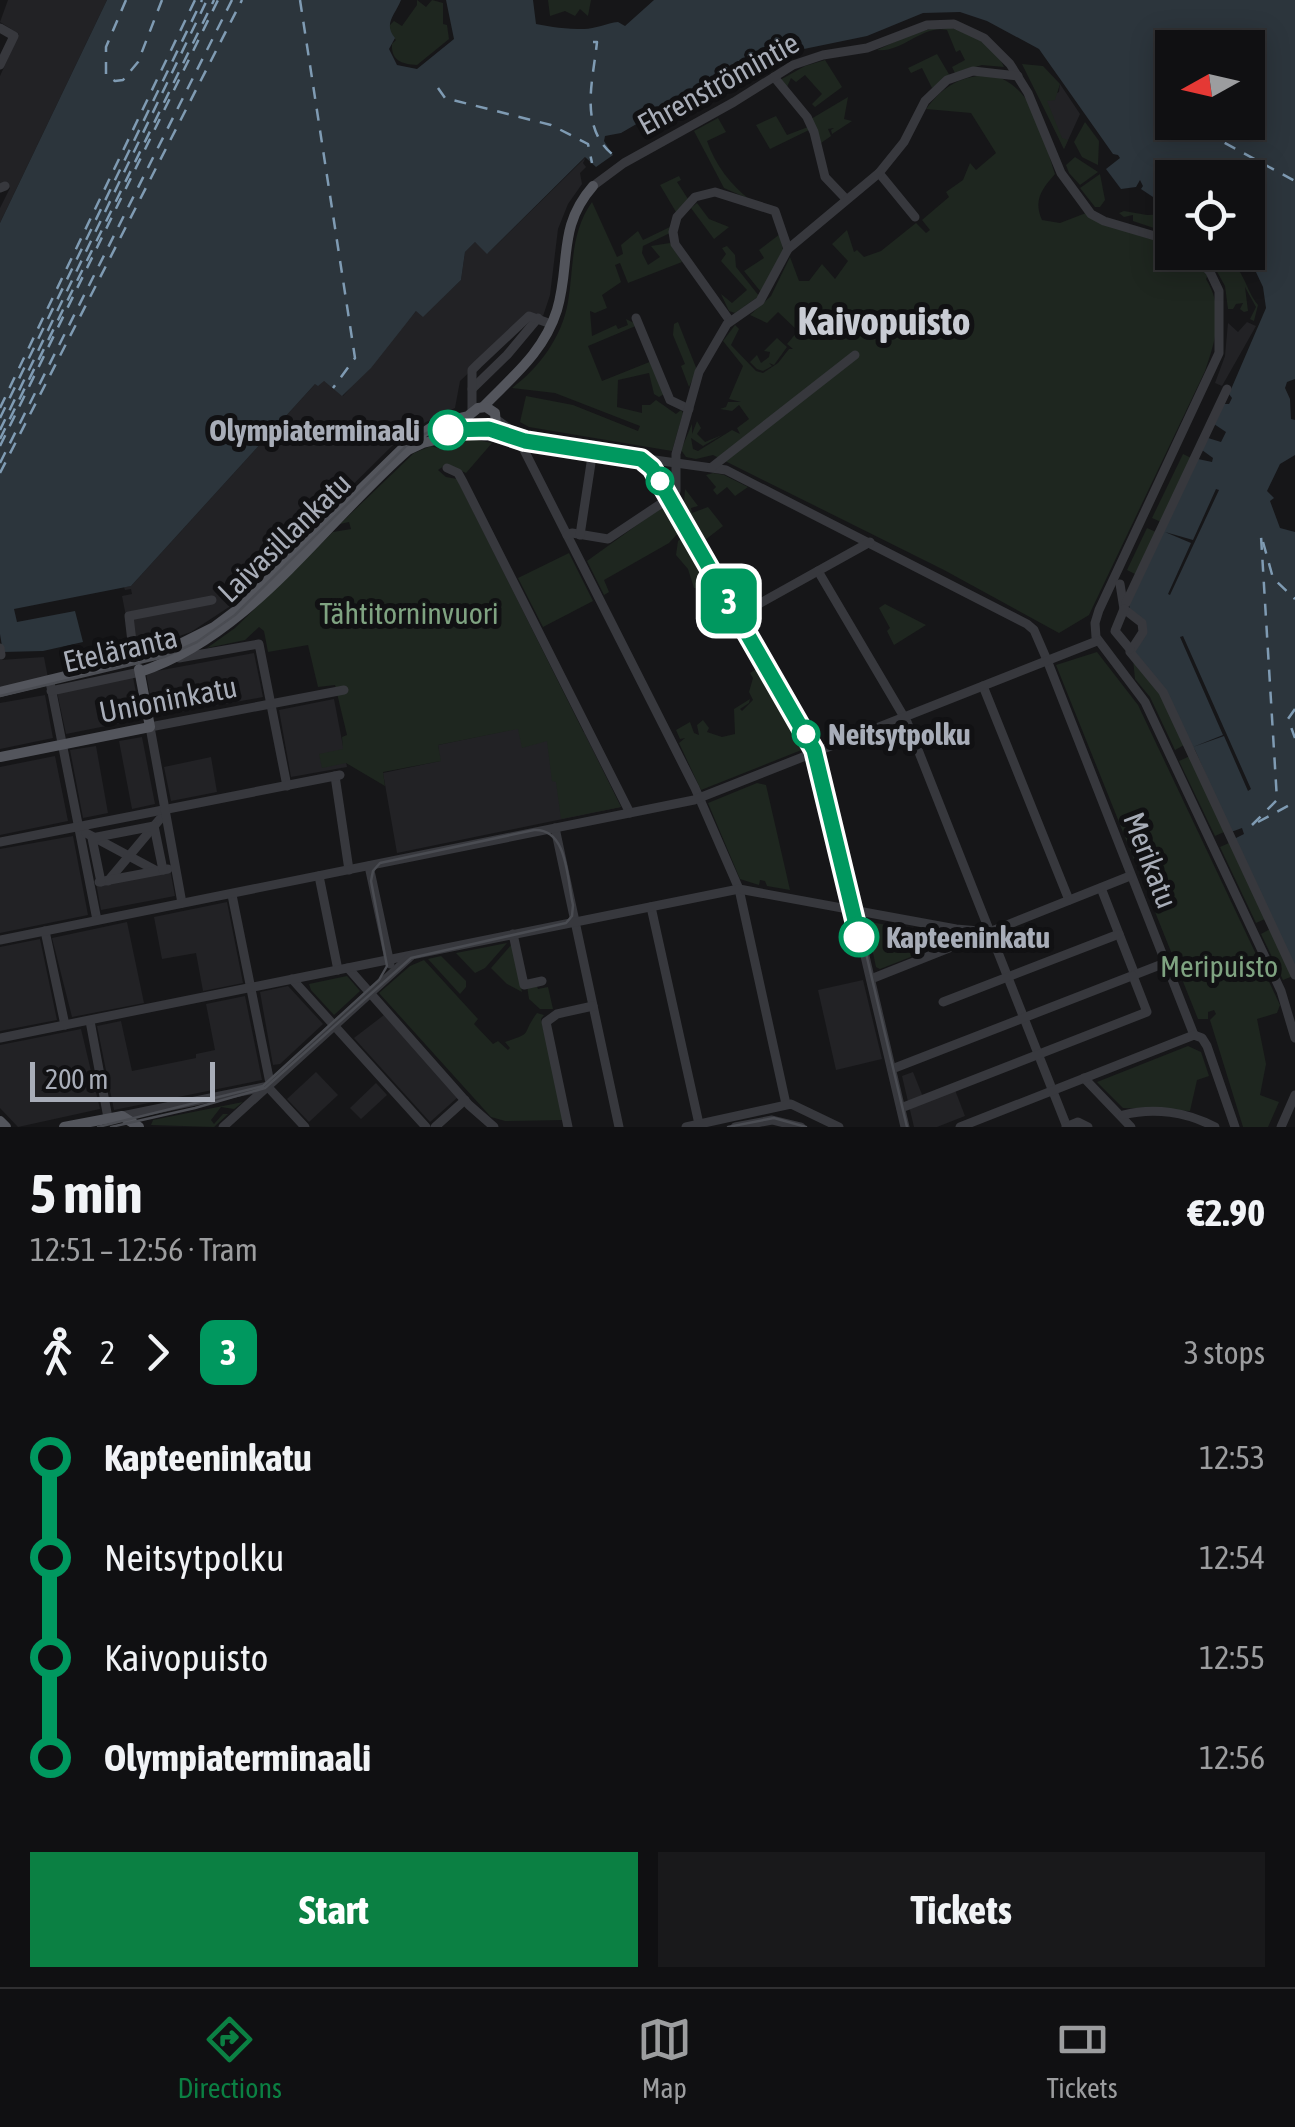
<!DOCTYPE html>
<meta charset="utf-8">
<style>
:root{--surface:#101012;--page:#19191b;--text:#f1f3f6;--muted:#9c9d9f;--line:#303032;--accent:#0b8043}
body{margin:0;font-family:"Asap Condensed",sans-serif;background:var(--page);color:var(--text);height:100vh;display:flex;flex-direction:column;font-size:38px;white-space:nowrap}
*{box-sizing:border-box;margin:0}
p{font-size:32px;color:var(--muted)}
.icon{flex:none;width:55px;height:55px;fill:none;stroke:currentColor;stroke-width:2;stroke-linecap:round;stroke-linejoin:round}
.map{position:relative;height:1127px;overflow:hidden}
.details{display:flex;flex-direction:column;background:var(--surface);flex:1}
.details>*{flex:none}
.badge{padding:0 20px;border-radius:15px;font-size:35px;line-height:65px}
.needle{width:65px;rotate:262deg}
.fabs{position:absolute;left:1155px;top:30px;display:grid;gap:20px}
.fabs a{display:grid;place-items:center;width:110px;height:110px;border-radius:0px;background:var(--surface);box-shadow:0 5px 25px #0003,0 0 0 2px var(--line);font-size:50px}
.scale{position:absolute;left:30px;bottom:25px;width:185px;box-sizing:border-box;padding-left:10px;border:5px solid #a8adb8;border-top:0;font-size:28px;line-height:35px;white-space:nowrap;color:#a8adb8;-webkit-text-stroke:8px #111113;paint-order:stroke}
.map>.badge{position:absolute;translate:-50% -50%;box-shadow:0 0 0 5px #fff}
.legs{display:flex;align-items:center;gap:15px;height:110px;padding:0 30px;font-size:32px}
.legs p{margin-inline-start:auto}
.summary{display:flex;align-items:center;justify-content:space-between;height:170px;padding:0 30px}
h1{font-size:55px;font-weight:700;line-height:75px}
.action{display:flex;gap:20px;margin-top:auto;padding:20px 30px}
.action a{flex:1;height:115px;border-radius:0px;background:var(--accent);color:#fff;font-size:40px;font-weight:700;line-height:115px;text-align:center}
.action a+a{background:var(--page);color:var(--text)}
ul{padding:0 30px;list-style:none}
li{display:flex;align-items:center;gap:35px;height:100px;font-size:38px}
li i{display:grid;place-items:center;width:15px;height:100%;margin:0 12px;background:currentColor}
li i::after{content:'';width:25px;height:25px;margin:-12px;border:8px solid;border-radius:50%;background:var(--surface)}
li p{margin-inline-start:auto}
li:first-child i{background:linear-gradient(#0000 50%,currentColor 0)}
li:last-child i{background:linear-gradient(currentColor 50%,#0000 0)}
.tabs{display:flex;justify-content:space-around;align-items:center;height:140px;border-top:2px solid var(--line);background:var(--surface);font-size:28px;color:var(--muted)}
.tabs a{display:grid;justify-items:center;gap:5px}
.tabs .active{color:var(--accent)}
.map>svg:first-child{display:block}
</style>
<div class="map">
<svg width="1295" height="1127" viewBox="0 0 1295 1127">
<rect width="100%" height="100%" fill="#161618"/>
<g fill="#222225">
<path d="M8 0H107L0 223V208L10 188 0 183V76L19 34 0 22Z"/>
<path d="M1060 84 1080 114 1064 149 1041 101 1059 92Z"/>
<path d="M586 157 583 163 586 167 580 173 582 184 568 204 558 229 550 295 542 319 529 316 460 381 455 408 424 423 391 447 229 607 191 632 133 652 122 596 132 594 131 589 125 590 124 587 131 586 315 384 323 380 343 396 417 310 423 316 461 280 465 252 475 242 488 253Z"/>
<path d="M1247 322 1256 326 1222 386 1215 383 1225 356 1228 323 1238 332Z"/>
<path d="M254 653 263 697 154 717 146 673Z"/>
<path d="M44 657 48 678 0 687V660Z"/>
<path d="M133 677 141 719 66 734 57 692Z"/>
<path d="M45 695 53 738 0 749V703Z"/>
<path d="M334 699 347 767 291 777 279 710Z"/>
<path d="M519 728 584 732 621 807 397 853 383 773 440 761 438 745Z"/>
<path d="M142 737 155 804 132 809 119 741Z"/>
<path d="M96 746 108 813 83 818 70 750Z"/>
<path d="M55 756 68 821 0 835V767Z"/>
<path d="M211 757 217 792 171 801 164 767Z"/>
<path d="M73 836 88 915 0 933V849Z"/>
<path d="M170 869 175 896 101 910 96 883Z"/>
<path d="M227 902 243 983 203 991 196 953 162 959 154 917Z"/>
<path d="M127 922 144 1003 72 1017 52 938Z"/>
<path d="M40 939 57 1020 0 1031V947Z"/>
<path d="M863 980 882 1059 836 1070 818 990Z"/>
<path d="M288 986 323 1024 280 1064 273 1065 260 992Z"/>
<path d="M245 996 262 1080 114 1110 97 1026 121 1021 132 1071 196 1058V1054L215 1050 206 1004Z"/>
<path d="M384 1015 458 1097 430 1122 354 1038Z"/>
<path d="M81 1029 100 1109 18 1127 0 1108V1045Z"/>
<path d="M316 1072 338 1095 309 1122 287 1099Z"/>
<path d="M913 1072 923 1097 955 1090 965 1116 937 1127H914L902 1076Z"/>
<path d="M376 1083 387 1095 361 1119 350 1108Z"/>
</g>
<g fill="#1e261f">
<path d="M417 0 426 7 432 0 443 3V24L447 25 449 39 417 65C402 64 391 61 392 44L396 40 390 34 389 26 394 21 402 26 417 5Z"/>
<path d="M548 0H591L588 16 580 9 575 16 565 11 550 16Z"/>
<path d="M944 27C969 30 995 45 1004 67L982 65 955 73 952 67 965 60 960 50 956 52 947 30C923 24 902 53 877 50 899 40 920 29 944 27Z"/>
<path d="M937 54 950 76 932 88 922 68 911 73 908 68Z"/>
<path d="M825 60 842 87 815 107 812 104 822 94 805 75 796 82 791 78 787 87 780 80 805 66Z"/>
<path d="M1022 64 1043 66 1060 84 1055 100 1047 101 1062 138 1068 140 1064 149Z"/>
<path d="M993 75C1036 89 1042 135 1055 174 1042 189 1033 200 1042 220L1060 223 1086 213 1172 244V252C1192 253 1196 261 1208 275L1206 279C1225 310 1216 339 1205 371L1089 615 1059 633 944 570 713 455 696 459 686 457 681 450 692 424V434L697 421 701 428 697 434 705 442 722 435 703 446 691 438 693 449 698 451 732 430 740 434 737 428 749 419 739 405 732 411 720 409 726 407 728 402H741L729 399 743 366 723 341 735 325 739 329 731 345 756 371 763 373 778 363 789 349H793L787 344 798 331 778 312 767 323 750 315 771 296 790 257 799 281H809L822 264 835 279 848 261 832 244 847 230 854 252 857 250 864 257 881 251 916 223 926 233 930 230 922 220 949 197 946 192 963 180 970 163 976 170 996 153 971 113 926 109C944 85 962 75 993 75Z"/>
<path d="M848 97 844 119 852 121 832 134 831 130 834 128 828 129 831 136 821 143 811 119Z"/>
<path d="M776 116 787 135 808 127 809 130 770 149 756 125Z"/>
<path d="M718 118 726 132 707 141C715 165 732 186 749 199L724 188 694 131Z"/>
<path d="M1085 122 1099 141 1098 165 1082 157 1074 142Z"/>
<path d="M1075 157 1098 172 1080 185 1069 173 1066 165Z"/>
<path d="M1100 174 1105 200 1100 207H1095L1080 188Z"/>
<path d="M679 176 681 180 677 182 688 199 676 212 660 185Z"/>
<path d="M592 202 617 257 623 254 621 245 638 231 643 240 670 227V233L643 246 642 253 648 265 660 257 651 246 670 243 682 262 628 283 620 263 615 265 621 282 602 295 607 308 595 313 590 311 592 336 616 325 618 329 628 325 626 319 638 325 588 346 602 381 652 361 664 394 659 397 654 394 649 373 618 380 617 407 642 413V405H650L656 400 676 414 681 410 683 413 672 451 529 427 520 422 526 396 573 405 638 431 640 426 555 393 512 388C539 368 562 337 568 302 574 267 570 233 592 202Z"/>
<path d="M697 203 709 219 729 227 714 239 691 208Z"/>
<path d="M1124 211 1147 215 1172 214V234L1133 221V215L1124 217 1119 213Z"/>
<path d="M780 234 783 250 761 292 744 271 764 258 759 250Z"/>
<path d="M727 246 735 255 736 267 759 296 735 313 729 311 721 294 732 303 747 290 721 261 726 254 722 248Z"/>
<path d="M1214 256C1243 257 1243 287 1258 305L1254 321 1250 319 1256 307 1245 287 1248 311 1244 312 1240 309 1243 303 1236 304 1233 309H1228L1225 286 1210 259Z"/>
<path d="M678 322 697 370 689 387 681 366 685 364 673 335 674 324Z"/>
<path d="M777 338 787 347 774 365 769 363 772 366 763 371 757 369 750 362 757 355 761 363 769 357 770 352 764 351Z"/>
<path d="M472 439 492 443 466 473 447 464 438 470 446 477 457 479 621 807 561 819 556 782 552 781 547 741 522 748 518 729 438 745 441 761 383 772 385 786 346 763 322 768 319 754 343 749 342 737 347 735 335 685 318 687 308 645 268 652 264 631 259 627 245 640 207 648 235 628 333 532 351 529 349 522 340 524 414 453 431 446 443 450 445 447 439 443Z"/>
<path d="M1183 454 1191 458 1161 522 1152 518Z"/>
<path d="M713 473 724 475 748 487 735 496 727 487 717 495 713 490 716 487 706 475Z"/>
<path d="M685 489 698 506 691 508 692 513 708 507 723 526 705 540 684 503Z"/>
<path d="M665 505 680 531 669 543 604 580 609 592 604 595 587 561Z"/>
<path d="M1147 528 1156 532 1137 575 1127 570Z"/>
<path d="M683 537 710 583 699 589 694 588 688 569 676 555 678 541Z"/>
<path d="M569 553 593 601 543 627 518 578Z"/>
<path d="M885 604 926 625 894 645 887 631 890 628 879 608Z"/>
<path d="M1097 652 1138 705 1280 1005 1277 1013 1257 1019 1266 1064 1260 1095 1279 1102 1268 1127H1243L1210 1020 1216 1014 1214 1010 1208 1012V1019H1198L1056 665Z"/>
<path d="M1133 659 1161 694 1184 745 1175 750 1150 697 1135 679Z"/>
<path d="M760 667 804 749 701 790 679 743 685 738 680 739 676 730 690 722 694 733 699 735 697 725 703 720 709 728 707 732 722 737 735 734 734 709 750 699 749 703 740 709 742 711 753 700 749 692 753 678 750 673Z"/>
<path d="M1190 756 1224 832 1215 836 1179 761Z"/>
<path d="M757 783 766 785 790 890 767 886 765 881 760 880 759 885 740 879 708 803Z"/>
<path d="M1229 843 1265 919 1256 923 1220 847Z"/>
<path d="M870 922 954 937V940L880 969 876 967 867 925Z"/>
<path d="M1270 929 1293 976 1283 980 1261 934Z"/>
<path d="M507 943 485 968 475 973 456 953Z"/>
<path d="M512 944 522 992 507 984 491 968Z"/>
<path d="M441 956 466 981V987L460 994 428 959Z"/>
<path d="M424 960 478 1019 474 1024 493 1044 498 1041 508 1050 510 1048 505 1042C535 1032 520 1036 537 1013L544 1015 541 1019 565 1120 505 1121 491 1117 379 993 410 966Z"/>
<path d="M347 976 360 991 334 1015 311 990 309 984Z"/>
<path d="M536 984 538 989 548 987 553 1009H540L529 999 527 986Z"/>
<path d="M1188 1046 1201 1052 1209 1076 1197 1080 1190 1111 1123 1108 1097 1082Z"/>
<path d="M243 1102 234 1109 221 1107 211 1120 214 1124 223 1114H228L214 1127 151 1125 153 1120Z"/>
</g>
<path fill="#2c353c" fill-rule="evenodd" d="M107 0H401C395 15 383 24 395 38L389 49 397 65 417 69 454 39 446 0H533L536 24C551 27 566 29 584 29 595 29 607 23 618 22L625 26 654 0H1295V379L1287 382 1285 388 1290 399 1291 419 1295 420V455L1280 464 1267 491 1274 498 1270 501 1280 528 1295 532V968L1234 839 1244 834 1242 828 1231 832 1195 750 1135 654 1134 646 1145 632 1130 612 1129 603 1198 459 1212 462 1213 458 1202 450 1208 438 1221 442 1226 432 1214 424 1224 404H1229L1232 398 1229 394 1266 308 1263 287 1247 253 1248 178H1172V193L1156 199 1141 189 1143 186 1140 180 1136 187 1121 189 1106 169 1120 158 1118 155 1113 154 1039 49 987 21 960 12 923 13 867 36 799 50 752 73 726 72 714 80 717 83 726 80 733 89 706 105 701 94 708 87 707 83 621 133 605 136 604 141 613 155 596 167 585 157 487 254 475 242 465 252 461 280 423 317 416 311 371 368 342 396 324 381 318 386 315 384 131 586 14 609 17 622 75 611 83 642 43 651 3 652 0 634V223ZM1172 48H1248V122H1172Z"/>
<g fill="#161618">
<path d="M1216 489 1219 490 1170 595 1168 594 1191 543 1165 532 1193 540Z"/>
<path d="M1183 636 1251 789 1248 791 1224 736 1193 747 1223 735 1180 637Z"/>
</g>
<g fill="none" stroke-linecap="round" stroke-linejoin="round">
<g stroke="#7f9bb3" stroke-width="2.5" stroke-dasharray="12 10" stroke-linecap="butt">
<path d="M126 0 106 47V75L115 81 123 80 138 62 162 0"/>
<path d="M300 0 355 358 333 388"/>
<path d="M593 42H597C593 81 579 126 612 154"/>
<path d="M438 88 445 98 551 125 588 144 592 163"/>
<path d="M1172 118V117"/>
<path d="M1186 122 1295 181"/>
<path d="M0 408 195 0"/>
<path d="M0 418 202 0"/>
<path d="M0 430 207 0"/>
<path d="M0 439 214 0"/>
<path d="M0 446 218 0"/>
<path d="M0 463 232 0"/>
<path d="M0 473 242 0"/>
<path d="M1263 542 1273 578 1295 599"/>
<path d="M1295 709 1288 719 1295 738"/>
<path d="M1258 822 1295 802"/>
<path d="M1252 825 1277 800 1261 536"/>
</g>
<g stroke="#37383d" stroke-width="9">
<path d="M0 28 14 36 0 65"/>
<path d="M774 77 807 117 814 132 825 177 846 199"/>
<path d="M879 173 915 217"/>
<path d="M593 186 624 163 734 102 793 65 823 55 867 48 927 25 954 24 984 38 1010 64 1028 93 1061 173 1091 214 1104 221 1172 241"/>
<path d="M0 188 5 186"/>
<path d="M1192 252 1210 272 1219 291V353L1099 610 1095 623 1096 637 1145 702 1281 991 1295 1038"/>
<path d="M636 318 670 400 689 409"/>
<path d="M730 321 675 244 673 232 677 217 695 197 715 192 775 211 788 249"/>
<path d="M472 389 507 355 538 318"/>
<path d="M472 413V370L478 364 529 316 551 324"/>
<path d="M496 419 523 439V448L695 788 739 889 786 1104"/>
<path d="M484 436 726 470 1027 624 1034 630 1047 660 1194 1035"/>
<path d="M645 458 667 490 818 755 905 1127"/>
<path d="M712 467 855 355"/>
<path d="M447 468 458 473 463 482 630 813"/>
<path d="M671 497 676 491V454L699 372 727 324 760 301 788 249 879 173 904 142 925 101 947 80 973 71 1018 76"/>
<path d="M567 535 572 533 608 539 671 497"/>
<path d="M580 535 593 450"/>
<path d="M818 571 907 722 1067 1127"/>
<path d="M1120 584 1124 609 1142 623 1143 632 1130 652 1163 692 1295 975"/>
<path d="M1126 603 1227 389"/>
<path d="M1124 609 1115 631 1130 649"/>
<path d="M739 615 870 542"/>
<path d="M0 648 1 655"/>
<path d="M179 658 259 644 287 786"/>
<path d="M134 659 129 616 212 600"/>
<path d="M50 682 97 920"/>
<path d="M983 686 1069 900"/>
<path d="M51 691 140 672"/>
<path d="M335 776 349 870"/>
<path d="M555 828 619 1127"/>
<path d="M86 833 155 870"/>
<path d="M0 842 340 775"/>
<path d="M369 866 390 964"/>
<path d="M319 876 338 970"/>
<path d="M108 881 160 819"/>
<path d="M99 882 168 869"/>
<path d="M101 882 92 838 154 826 163 870"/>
<path d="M1101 888 1135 975"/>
<path d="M232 895 270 1083"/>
<path d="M182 903 150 727 344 690"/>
<path d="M651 907 699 1124"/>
<path d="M45 931 65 1025"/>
<path d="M513 934 524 985 542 981"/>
<path d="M0 940 694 800 1097 641"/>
<path d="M348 968 469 1105 494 1127"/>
<path d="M292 979 426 1127"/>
<path d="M871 979 1130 876"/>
<path d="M943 1002 1119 934"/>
<path d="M90 1021 108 1118"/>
<path d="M0 1038 739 889 956 929 990 932"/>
<path d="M892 1069 1165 963"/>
<path d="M1084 1078 1131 1127"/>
<path d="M267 1086 305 1127"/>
<path d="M901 1108 1147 1012 1133 976"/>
<path d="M1123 1115C1154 1107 1187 1112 1215 1127"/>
<path d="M122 1116 264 1087"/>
<path d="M223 1127 411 956"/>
<path d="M435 1127 465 1100"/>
<path d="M568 1127 546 1022 557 1014 593 1006"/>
<path d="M686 1127 791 1104 839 1127"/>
<path d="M735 1127 772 1120 801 1127"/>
<path d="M960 1127 1194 1035 1202 1038 1207 1046 1235 1127"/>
<path d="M1066 1127 1078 1122 1088 1127"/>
<path d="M1281 1127 1295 1095"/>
</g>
<g stroke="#53555c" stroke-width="10">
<path d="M483 407C512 377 544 352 557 310 571 263 557 227 593 186"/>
<path d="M0 692 164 652 214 627 238 609 408 443 438 423 468 416 478 408 486 407 495 413 496 425 489 433 460 434 423 443 408 450C322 525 251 635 140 672"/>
<path d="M0 757 150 727 139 669"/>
<path d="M0 1121 6 1127"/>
<path d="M64 1127 122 1116 139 1127"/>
</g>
<g stroke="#4a4c52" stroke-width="2.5">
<path d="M0 696 164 657 197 642 235 615 406 446C457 406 490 433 542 441 575 446 610 449 643 456L657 470 819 754 907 1127"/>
<path d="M98 1127 263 1086 379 980 387 966 371 881 373 871 380 863 534 830C568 828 567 880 573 905L572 916 566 923 411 958 265 1088 195 1108 111 1127"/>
<path d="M728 1127 774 1118 806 1127"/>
</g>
</g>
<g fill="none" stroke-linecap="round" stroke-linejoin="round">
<g stroke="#fff" stroke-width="22">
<path id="line-1" d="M448 430 489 429 525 441 641 459 652 468 814 750 859 937"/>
</g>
<use href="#line-1" stroke="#00985f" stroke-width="15"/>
</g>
<g fill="#fff" stroke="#00985f" stroke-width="5">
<circle cx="448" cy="430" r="18"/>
<circle cx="660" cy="481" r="12"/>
<circle cx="806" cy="734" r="12"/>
<circle cx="859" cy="937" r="18"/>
</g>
<g text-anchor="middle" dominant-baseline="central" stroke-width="10" stroke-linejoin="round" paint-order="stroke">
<g font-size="30" fill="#a8adb8" stroke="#111113">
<text transform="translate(718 83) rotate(-29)">Ehrenströmintie</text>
<text transform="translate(284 537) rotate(-44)">Laivasillankatu</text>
<text transform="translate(120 649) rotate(-13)">Eteläranta</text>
<text transform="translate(168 699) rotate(-11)">Unioninkatu</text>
<text transform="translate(1151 860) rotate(69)">Merikatu</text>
</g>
<g font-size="30" font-weight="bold" fill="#a8adb8" stroke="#111113" text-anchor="start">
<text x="420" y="430" text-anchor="end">Olympiaterminaali</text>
<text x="828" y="734">Neitsytpolku</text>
<text x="886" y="937">Kapteeninkatu</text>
</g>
<g font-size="30" fill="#7fa381" stroke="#111113">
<text x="409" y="613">Tähtitorninvuori</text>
<text x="1219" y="966">Meripuisto</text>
</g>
<g font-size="40" font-weight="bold" fill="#c9ccd4" stroke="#111113">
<text x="884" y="320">Kaivopuisto</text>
</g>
</g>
</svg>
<div class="fabs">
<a><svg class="needle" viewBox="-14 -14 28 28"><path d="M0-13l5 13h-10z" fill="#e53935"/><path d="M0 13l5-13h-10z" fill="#9c9d9f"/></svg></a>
<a><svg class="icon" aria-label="locate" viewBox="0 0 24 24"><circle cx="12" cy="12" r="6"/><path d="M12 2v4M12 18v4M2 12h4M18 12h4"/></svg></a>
</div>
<div class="scale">200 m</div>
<b class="badge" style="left:729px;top:601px;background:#00985f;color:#fff">3</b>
</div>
<section class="details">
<div class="summary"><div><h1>5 min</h1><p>12:51 – 12:56 · Tram</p></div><b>€2.90</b></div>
<div class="legs"><svg class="icon" aria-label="walk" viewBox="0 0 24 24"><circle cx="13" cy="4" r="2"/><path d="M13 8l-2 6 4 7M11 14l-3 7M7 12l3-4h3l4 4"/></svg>2<svg class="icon" aria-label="forward" viewBox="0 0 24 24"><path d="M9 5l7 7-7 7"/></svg><b class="badge" style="background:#00985f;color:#fff">3</b><p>3 stops</p></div>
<ul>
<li><i style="color:#00985f"></i><b>Kapteeninkatu</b><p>12:53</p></li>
<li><i style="color:#00985f"></i><span>Neitsytpolku</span><p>12:54</p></li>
<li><i style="color:#00985f"></i><span>Kaivopuisto</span><p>12:55</p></li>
<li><i style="color:#00985f"></i><b>Olympiaterminaali</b><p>12:56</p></li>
</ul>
<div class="action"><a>Start</a><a>Tickets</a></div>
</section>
<nav class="tabs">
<a class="active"><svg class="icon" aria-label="directions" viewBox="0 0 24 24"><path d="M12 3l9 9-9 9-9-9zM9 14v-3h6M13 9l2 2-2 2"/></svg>Directions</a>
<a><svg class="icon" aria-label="map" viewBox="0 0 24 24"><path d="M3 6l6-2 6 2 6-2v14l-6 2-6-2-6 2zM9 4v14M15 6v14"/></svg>Map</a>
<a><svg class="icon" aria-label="tickets" viewBox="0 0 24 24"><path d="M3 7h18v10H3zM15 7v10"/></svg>Tickets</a>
</nav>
